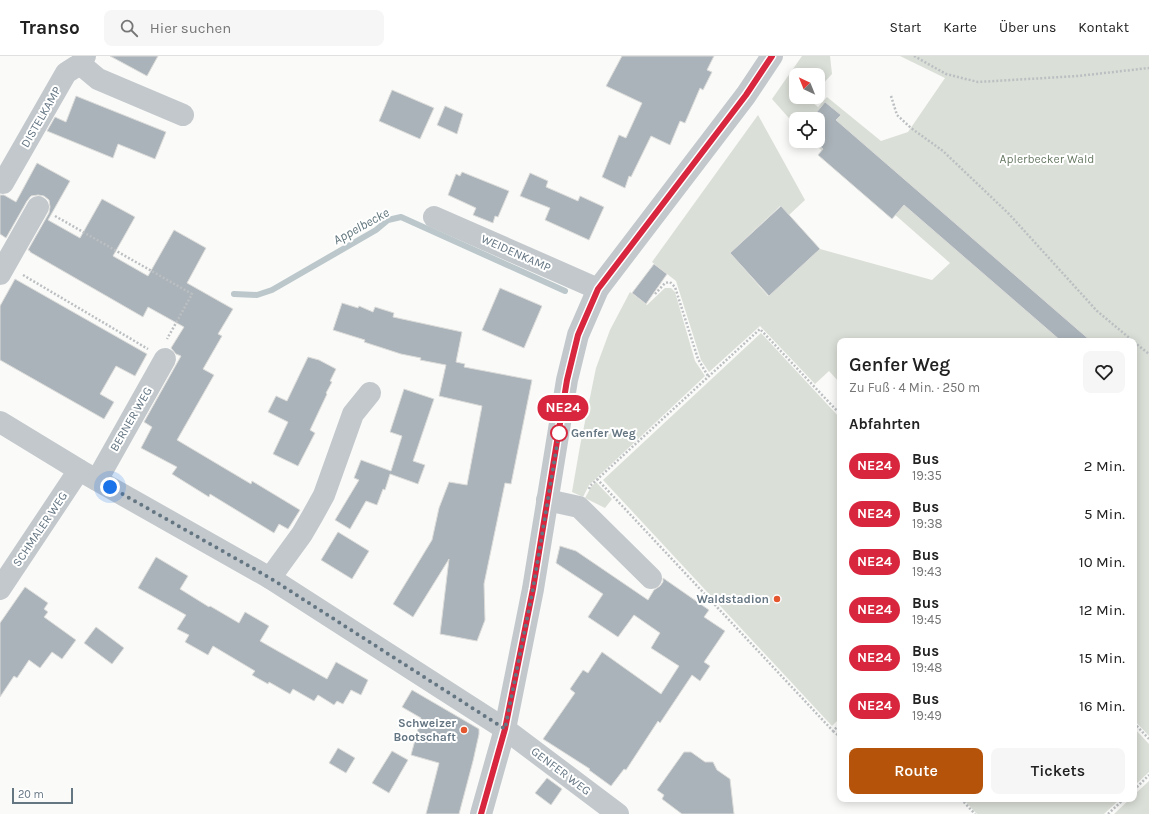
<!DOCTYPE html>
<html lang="de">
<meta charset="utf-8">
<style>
:root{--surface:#fff;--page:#f6f6f6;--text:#222;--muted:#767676;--line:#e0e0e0;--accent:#b45309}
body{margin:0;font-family:Karla,sans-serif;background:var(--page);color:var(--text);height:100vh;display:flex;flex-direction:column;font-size:15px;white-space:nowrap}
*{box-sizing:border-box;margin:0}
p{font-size:13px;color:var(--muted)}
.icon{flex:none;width:22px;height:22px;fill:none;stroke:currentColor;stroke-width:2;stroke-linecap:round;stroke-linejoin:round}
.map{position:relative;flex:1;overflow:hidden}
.side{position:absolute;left:837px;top:282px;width:300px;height:464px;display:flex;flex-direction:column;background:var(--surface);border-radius:8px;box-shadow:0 2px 10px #0003}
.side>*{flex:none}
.badge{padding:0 8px;border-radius:13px;font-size:14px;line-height:26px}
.needle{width:26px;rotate:317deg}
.controls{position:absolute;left:789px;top:12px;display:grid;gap:8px}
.controls a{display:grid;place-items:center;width:36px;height:36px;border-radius:8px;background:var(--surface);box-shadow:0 2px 10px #0003;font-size:20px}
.scale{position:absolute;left:12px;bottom:10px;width:61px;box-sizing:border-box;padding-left:4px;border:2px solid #657683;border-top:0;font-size:11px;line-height:14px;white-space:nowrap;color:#657683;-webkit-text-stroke:3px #fff;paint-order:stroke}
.you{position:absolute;width:20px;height:20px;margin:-10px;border:3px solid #fff;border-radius:50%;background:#1a73e8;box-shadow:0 0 0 6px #1a73e833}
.map>.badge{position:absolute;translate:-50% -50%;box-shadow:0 0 0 2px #fff}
h2{padding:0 12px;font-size:15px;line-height:36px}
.round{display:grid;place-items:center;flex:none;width:42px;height:42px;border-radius:8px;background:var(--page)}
.head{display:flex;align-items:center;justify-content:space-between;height:68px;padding:0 12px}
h1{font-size:19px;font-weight:600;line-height:30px}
.action{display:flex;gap:8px;margin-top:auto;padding:8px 12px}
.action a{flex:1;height:46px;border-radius:8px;background:var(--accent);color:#fff;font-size:16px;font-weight:600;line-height:46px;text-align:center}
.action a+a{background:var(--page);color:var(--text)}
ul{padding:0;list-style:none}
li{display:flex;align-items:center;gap:12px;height:48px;padding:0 12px}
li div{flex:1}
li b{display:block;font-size:15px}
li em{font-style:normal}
li .badge{min-width:44px;font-weight:700;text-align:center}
header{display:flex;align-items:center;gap:24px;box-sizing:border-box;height:56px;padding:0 20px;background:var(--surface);border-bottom:1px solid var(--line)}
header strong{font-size:19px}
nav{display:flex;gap:22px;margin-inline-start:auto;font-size:14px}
.search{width:280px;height:36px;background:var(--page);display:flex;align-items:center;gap:10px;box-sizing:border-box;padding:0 14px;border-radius:8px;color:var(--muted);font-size:15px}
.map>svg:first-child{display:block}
</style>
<header>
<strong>Transo</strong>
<div class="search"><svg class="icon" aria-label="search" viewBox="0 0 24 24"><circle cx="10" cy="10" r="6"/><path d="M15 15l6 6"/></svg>Hier suchen</div>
<nav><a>Start</a><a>Karte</a><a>Über uns</a><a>Kontakt</a></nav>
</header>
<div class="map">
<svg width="1149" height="758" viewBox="0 0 1149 758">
<rect width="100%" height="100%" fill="#fafaf8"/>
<g fill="#dadfd7">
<path d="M802 0H830L832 18 818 33V19H796V41H810L808 43 818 51 827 41 881 85 908 76 945 22 900 0H1149V680L1134 664V285H840V327L829 315 815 328 760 270 709 316 701 304 676 225 652 206 758 59 805 144 789 159 780 150 730 197 768 240 820 193 932 224 950 207 811 85H818V63H796V70L772 43Z"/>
<path d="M665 232H671L675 236 695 305 705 320 589 429 583 441 572 436 580 390 596 312 610 274 630 236 647 249Z"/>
<path d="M761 277 840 362V662L832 670 603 424Z"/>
<path d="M596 426 612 443 605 452 585 442 591 431Z"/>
<path d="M1134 672 1149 688V716L1134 730Z"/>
<path d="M1149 725V758H1114L1130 743H1134V739Z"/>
<path d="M963 743H1120L1104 758H977Z"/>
</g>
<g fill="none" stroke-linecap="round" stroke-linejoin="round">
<path stroke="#bbc7cb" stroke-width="6" d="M234 238 257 239 272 234 376 174 388 164 401 161 565 235"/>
</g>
<g fill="#aab3b9" stroke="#dcdcda">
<path d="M110 0H158L147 20Z"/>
<path d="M622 0H714L707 14 712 16 703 34 700 32 685 67 680 65 670 89 651 80 631 121 629 120 625 132 602 121 619 79 626 82 642 47 606 30Z"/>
<path d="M392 34 434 52 420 83 379 65Z"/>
<path d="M76 40 166 76 155 103 118 88 113 102 47 75 55 61 66 66Z"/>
<path d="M825 46 841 59 836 64 1091 285H1061L904 149 892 163 818 99 823 93 814 85H818V63H811Z"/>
<path d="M445 50 463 58 457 78 437 69Z"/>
<path d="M37 107 70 125 48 164 80 182 102 143 135 161 113 200 148 220 174 174 206 192 187 227 233 253 218 278 222 280 203 313 214 319 177 384 251 428 252 425 300 454 288 473 279 468 274 477 210 438 209 441 172 418 177 411 141 392 152 371 144 366 181 300 176 298 171 292 184 271 148 251 143 261 30 196V195L28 194 49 157 50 151 49 144 44 140 38 139 31 140 27 145 6 182 0 178V139H4L16 146Z"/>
<path d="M462 116 509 135 498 161 495 160 493 167 473 159 476 152 448 139 456 118 460 120Z"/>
<path d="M530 117 548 125 546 131 578 145 580 140 604 151 589 184 545 164 550 152 520 140Z"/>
<path d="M781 150 820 193 769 240 730 197Z"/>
<path d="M654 208 667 218 646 248 632 237Z"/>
<path d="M15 223 147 298 135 320 116 310 100 338 114 346 104 363 0 304V250Z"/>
<path d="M500 232 542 250 524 292 482 274Z"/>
<path d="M342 247 358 252 359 250 373 256 375 251 394 257 393 261 462 276 456 306 465 308 464 311 532 324 511 428 505 427 484 528 485 564 477 585 440 578 449 503 413 561 393 548 432 484 439 452 449 426 467 429 482 350 439 340 446 309 420 304 421 302 401 298 364 286 365 284 333 274Z"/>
<path d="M308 301 319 304 336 313 330 325 332 326 326 337 327 338 310 374 315 377 298 410 273 398 288 366 268 356 276 340 287 345Z"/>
<path d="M404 333 434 343 413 405 425 409 418 428 390 418 385 434 383 433 377 449 366 445 350 473 335 464 359 424 354 422 361 404 391 415 402 380 390 376Z"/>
<path d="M338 476 369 495 352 523 321 504Z"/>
<path d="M560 490 576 495 648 544 654 534 660 530 663 526V522L709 554 704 561 725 575 704 606 710 610 700 625 692 619 660 667 658 665 626 714 624 713 611 730 589 714 590 713 543 683 575 637 570 633 583 614 588 617 602 596 661 638 679 610 651 592 660 577 634 559 618 581 588 561 603 538 556 507Z"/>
<path d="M156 501 188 520 180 533 209 551 210 550 239 567 245 556 269 570 260 585 327 623 336 606 368 624 361 639 351 634 343 648 337 645 334 649 318 639 314 645 293 633 290 638 269 626 268 628 252 619 255 615 213 590 208 599 185 586 189 579 177 573 186 559 138 532Z"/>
<path d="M25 531 48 547 44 553 48 556 44 561 76 584 62 603 52 596 40 612 29 604 17 622 14 620 0 641V567Z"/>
<path d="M96 571 124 592 112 608 84 587Z"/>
<path d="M412 634 479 673V678L473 705 459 758H426L439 707 411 699 421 662 402 651Z"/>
<path d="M338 692 355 702 346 717 329 707Z"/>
<path d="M392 695 408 704 389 737 372 727Z"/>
<path d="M684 696H691L705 706H713L717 714 730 723 734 758H682L662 743 664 739 657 734Z"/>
<path d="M547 722 562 733 551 749 535 737Z"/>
</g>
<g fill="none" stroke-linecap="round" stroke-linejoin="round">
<g stroke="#bbbfc2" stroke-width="2.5" stroke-dasharray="2 2" stroke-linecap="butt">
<path d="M914 0 946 18 978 26 1078 20 1149 12"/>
<path d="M891 40 897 59 911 72 943 95 1009 158 1097 255 1133 285"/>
<path d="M55 160 192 238 167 283"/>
<path d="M23 219 148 293"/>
<path d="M655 238 665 227 670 226 675 231 698 303 708 320"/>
<path d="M1134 286 1149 298"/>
<path d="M597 423 833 675 840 668"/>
<path d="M589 433 590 430 760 273 840 358"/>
<path d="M1134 667 1149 683"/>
<path d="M833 675 840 681"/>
<path d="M1134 734 1149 719"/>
<path d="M961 743 975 758"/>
<path d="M1108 758 1124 743"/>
</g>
<g stroke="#c3c8cc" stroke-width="22">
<path d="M80 8 98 23 183 59"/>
<path d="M3 127 66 17 80 8 85 0"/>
<path d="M434 161 598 233"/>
<path d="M0 218 38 151"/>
<path d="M0 366 79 414 270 522 505 673 618 758"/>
<path d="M97 424 165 303"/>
<path d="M547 444 579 451 651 522"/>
<path d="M270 522 302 478 313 459 324 439 353 358 370 337"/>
<path d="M0 533 79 414"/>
<path d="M481 758 505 673 533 533 567 324 578 279 598 233 746 39 772 0"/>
</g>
</g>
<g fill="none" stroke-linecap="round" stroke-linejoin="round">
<g stroke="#fff" stroke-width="9">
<path id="line" d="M481 758 505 673 533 533 567 324 578 279 598 233 746 39 772 0"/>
</g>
<use href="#line" stroke="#d7263d" stroke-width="6"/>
<path stroke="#657683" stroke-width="4" stroke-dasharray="0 7.2" d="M110 431 270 522 505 673 533 533 559 377"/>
</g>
<circle fill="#fff" stroke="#d7263d" stroke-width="2" cx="559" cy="377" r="8"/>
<g fill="#e4572e" stroke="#fff" stroke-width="1.5">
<circle cx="777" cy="543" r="4"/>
<circle cx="464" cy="674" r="4"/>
</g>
<g text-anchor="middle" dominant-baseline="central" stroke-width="4" stroke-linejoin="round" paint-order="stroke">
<g font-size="12" fill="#657683" stroke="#fff">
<text transform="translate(41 61) rotate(-60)">DISTELKAMP</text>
<text transform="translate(516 197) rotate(24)">WEIDENKAMP</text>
<text transform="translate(131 363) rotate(-60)">BERNER WEG</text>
<text transform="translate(40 473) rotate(-56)">SCHMALER WEG</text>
<text transform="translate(561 715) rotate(37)">GENFER WEG</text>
</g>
<g font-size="12" fill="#687a64" stroke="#fff">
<text x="1047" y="103">Aplerbecker Wald</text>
</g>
<g font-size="12" font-weight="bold" fill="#657683" stroke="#fff" text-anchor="start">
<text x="571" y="377">Genfer Weg</text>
</g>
<g font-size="12" font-weight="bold" fill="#657683" stroke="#fff" text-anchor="end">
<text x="769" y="543">Waldstadion</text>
<text x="456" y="667">Schweizer<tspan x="456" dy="14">Bootschaft</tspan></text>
</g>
<g font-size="13" font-style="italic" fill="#60757c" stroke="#fff">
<text transform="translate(361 170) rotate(-29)">Appelbecke</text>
</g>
</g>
</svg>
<div class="controls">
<a><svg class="needle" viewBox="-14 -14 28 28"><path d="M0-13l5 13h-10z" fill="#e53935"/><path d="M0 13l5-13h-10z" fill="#767676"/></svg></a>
<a><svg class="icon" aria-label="locate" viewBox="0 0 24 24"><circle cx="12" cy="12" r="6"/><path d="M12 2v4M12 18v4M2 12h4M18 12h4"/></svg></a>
</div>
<div class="scale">20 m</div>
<div class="you" style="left:110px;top:431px"></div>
<b class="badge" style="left:563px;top:352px;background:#d7263d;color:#fff">NE24</b>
<section class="side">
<div class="head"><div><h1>Genfer Weg</h1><p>Zu Fuß · 4 Min. · 250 m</p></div><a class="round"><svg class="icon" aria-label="heart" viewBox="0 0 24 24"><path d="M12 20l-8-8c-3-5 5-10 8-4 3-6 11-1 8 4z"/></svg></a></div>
<h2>Abfahrten</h2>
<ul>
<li><span class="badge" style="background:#d7263d;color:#fff">NE24</span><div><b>Bus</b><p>19:35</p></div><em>2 Min.</em></li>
<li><span class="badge" style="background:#d7263d;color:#fff">NE24</span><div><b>Bus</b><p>19:38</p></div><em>5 Min.</em></li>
<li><span class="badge" style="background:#d7263d;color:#fff">NE24</span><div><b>Bus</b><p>19:43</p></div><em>10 Min.</em></li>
<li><span class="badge" style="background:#d7263d;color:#fff">NE24</span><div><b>Bus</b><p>19:45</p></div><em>12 Min.</em></li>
<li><span class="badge" style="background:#d7263d;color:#fff">NE24</span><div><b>Bus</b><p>19:48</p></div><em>15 Min.</em></li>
<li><span class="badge" style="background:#d7263d;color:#fff">NE24</span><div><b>Bus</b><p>19:49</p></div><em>16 Min.</em></li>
</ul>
<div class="action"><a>Route</a><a>Tickets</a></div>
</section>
</div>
